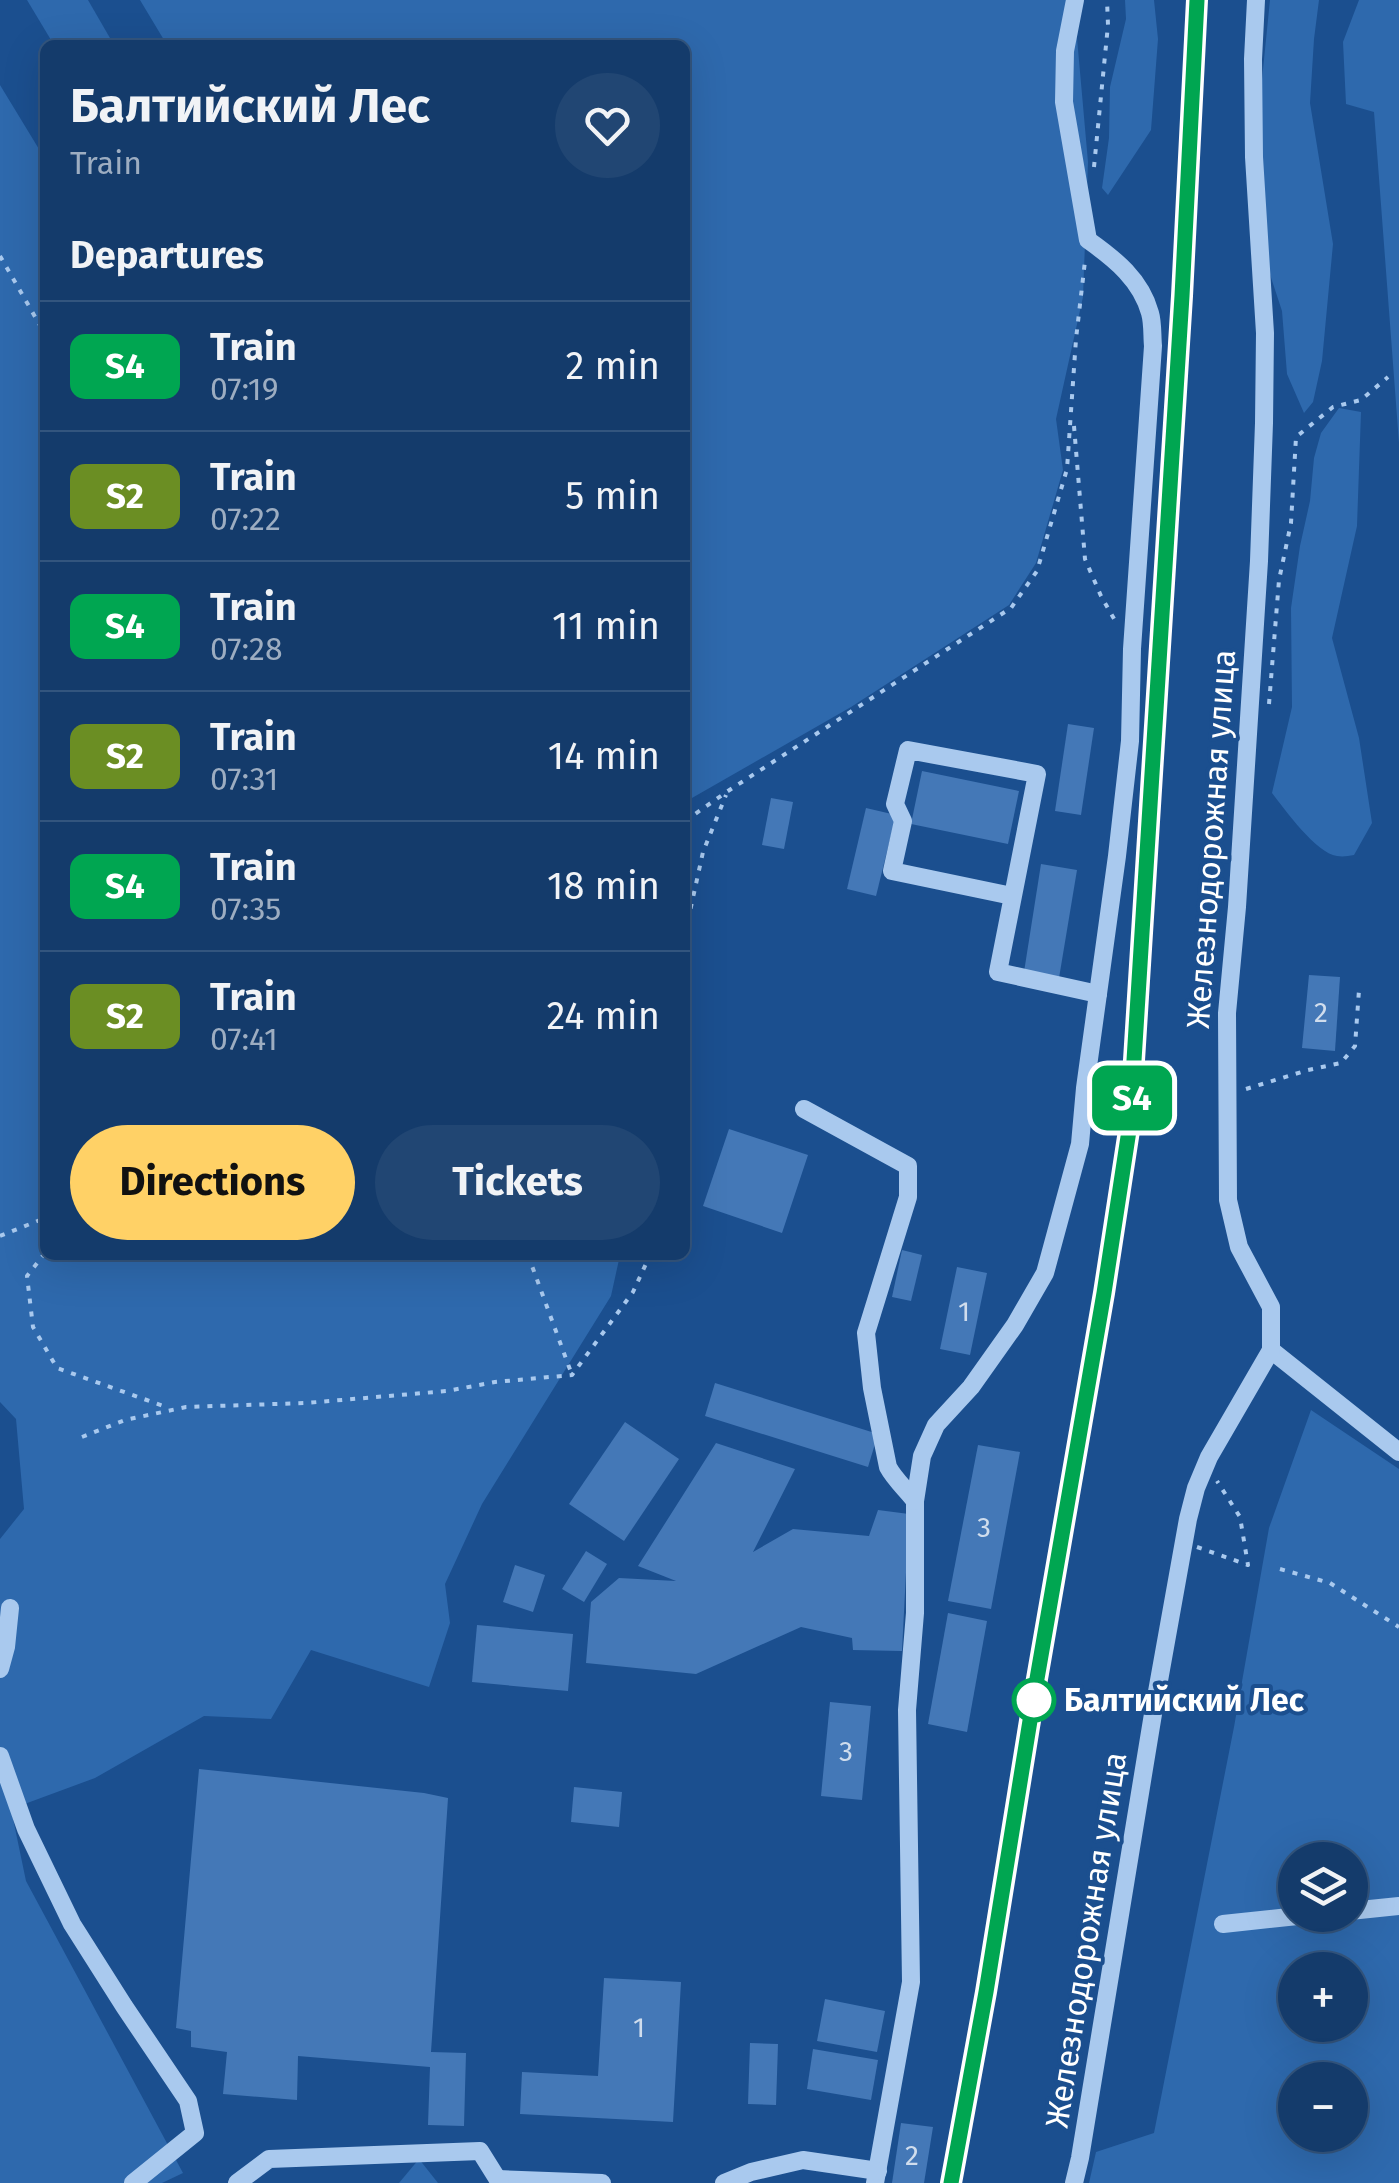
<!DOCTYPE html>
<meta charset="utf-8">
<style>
:root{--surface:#143b6b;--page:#214673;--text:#f1f3f6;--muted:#9dadc1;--line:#33557e;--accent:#ffd166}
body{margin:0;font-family:"Fira Sans",sans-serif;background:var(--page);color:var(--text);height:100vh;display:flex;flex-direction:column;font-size:38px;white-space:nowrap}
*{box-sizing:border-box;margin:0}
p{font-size:32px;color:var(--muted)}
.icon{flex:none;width:55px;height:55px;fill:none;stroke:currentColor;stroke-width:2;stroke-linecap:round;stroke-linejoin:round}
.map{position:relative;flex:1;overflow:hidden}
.details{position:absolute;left:40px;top:40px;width:650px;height:1220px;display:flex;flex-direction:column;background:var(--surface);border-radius:15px;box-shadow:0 10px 40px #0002,0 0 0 2px var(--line)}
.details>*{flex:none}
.badge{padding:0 20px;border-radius:15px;font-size:35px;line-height:65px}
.fabs{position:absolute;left:1278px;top:1842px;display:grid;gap:20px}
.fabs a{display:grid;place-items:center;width:90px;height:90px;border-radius:50%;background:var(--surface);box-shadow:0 10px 40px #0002,0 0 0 2px var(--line);font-size:50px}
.map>.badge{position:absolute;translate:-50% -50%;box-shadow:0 0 0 5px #fff}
h2{padding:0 30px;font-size:38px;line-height:90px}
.round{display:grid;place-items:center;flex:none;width:105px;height:105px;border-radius:52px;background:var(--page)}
.headline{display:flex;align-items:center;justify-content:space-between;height:170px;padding:0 30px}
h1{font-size:48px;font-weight:700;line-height:75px}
.action{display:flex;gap:20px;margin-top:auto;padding:20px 30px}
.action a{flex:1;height:115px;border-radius:60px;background:var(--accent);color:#111;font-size:40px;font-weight:700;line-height:115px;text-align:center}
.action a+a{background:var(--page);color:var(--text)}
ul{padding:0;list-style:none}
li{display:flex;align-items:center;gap:30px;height:130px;padding:0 30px;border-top:2px solid var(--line)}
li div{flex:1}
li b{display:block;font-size:38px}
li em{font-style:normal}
li .badge{min-width:110px;font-weight:700;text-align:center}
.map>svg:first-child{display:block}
</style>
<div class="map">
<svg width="1399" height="2183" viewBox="0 0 1399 2183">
<rect width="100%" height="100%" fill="#1b4f8f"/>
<g fill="#2e69ad" fill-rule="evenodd">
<path d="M27 0H88L114 45H54Z"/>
<path d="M140 0H1080L1077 38 1088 162 1083 297 1056 419 1063 470 1036 563 1009 605 851 707 685 802V45H167Z"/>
<path d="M1125 0H1154L1158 39 1151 130 1108 195 1102 188 1109 138 1110 87 1126 19Z"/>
<path d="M1270 0H1319L1314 39 1310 103 1333 244 1322 361 1313 402 1304 413 1287 374 1282 311 1262 250 1260 99Z"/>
<path d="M1359 0H1399V443L1374 112 1346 104 1343 42Z"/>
<path d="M0 85 45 159V1255H620L611 1296 482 1504 445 1584 450 1623 429 1687 311 1650 271 1719 204 1716 95 1778 11 1809 26 1881 183 2173 162 2183H0V1539L24 1509 16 1419 0 1402Z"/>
<path d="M1339 408 1361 412 1357 526 1332 638 1359 738 1372 823 1354 855C1348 856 1343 857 1337 856 1316 853 1285 810 1272 793L1292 707 1291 608 1300 546 1310 501 1314 458 1321 433Z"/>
<path d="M1311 1410 1399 1469V2183H1089L1096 2152 1154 2133 1234 1727 1269 1528ZM1295 1860H1350V1915H1295ZM1295 1970H1350V2025H1295ZM1295 2080H1350V2135H1295Z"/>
<path d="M419 2159 438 2183H399Z"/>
</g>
<g fill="#4478b7">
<path d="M1068 724 1094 728 1081 815 1055 811Z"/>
<path d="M922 771 1019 791 1008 844 911 824Z"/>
<path d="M771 798 793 802 784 849 762 845Z"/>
<path d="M866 808 896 815 876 896 847 889Z"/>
<path d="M1041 864 1077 870 1059 978 1024 972Z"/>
<path d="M1309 975 1340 977 1335 1051 1302 1048Z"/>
<path d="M729 1129 808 1155 782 1233 703 1206Z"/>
<path d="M902 1250 922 1255 911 1301 892 1297Z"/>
<path d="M957 1267 987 1273 970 1355 940 1349Z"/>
<path d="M715 1383 878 1434 868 1467 705 1416Z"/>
<path d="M625 1422 679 1459 624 1541 569 1504Z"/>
<path d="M716 1443 795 1469 753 1552 793 1529 869 1536 878 1510 909 1514 902 1651 853 1650 852 1638 801 1627 696 1674 586 1663 591 1602 619 1578 676 1581 638 1566Z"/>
<path d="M978 1445 1020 1452 991 1609 948 1601Z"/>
<path d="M586 1551 607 1564 584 1602 562 1589Z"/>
<path d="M515 1565 545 1575 533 1612 503 1602Z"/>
<path d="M948 1613 987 1621 967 1732 928 1724Z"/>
<path d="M477 1625 573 1634 568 1691 472 1682Z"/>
<path d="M830 1702 871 1706 862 1800 821 1796Z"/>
<path d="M199 1769 424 1793 448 1798 431 2052 466 2053 464 2126 428 2125 430 2067 298 2056 297 2100 223 2094 227 2052 191 2047V2031L176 2028Z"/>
<path d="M574 1787 622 1792 619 1827 571 1822Z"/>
<path d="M604 1978 681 1982 673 2122 520 2114 522 2072 598 2076Z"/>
<path d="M825 1999 885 2011 877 2052 817 2041Z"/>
<path d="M750 2043 778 2044 776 2105 748 2104Z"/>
<path d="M813 2049 878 2060 871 2100 807 2089Z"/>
<path d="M901 2123 933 2127 924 2183H892Z"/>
</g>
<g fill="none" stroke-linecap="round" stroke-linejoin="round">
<g stroke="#a9c9ee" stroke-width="4" stroke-dasharray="5 8" stroke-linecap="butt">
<path d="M1094 167 1108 25 1107 0"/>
<path d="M0 256 45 334"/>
<path d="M1074 426 1085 559 1101 596 1117 624"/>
<path d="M1269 704 1279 580 1291 523 1296 437 1333 407 1361 400 1388 377"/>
<path d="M685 821 728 791 1011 608 1037 571 1067 469 1076 339 1085 261"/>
<path d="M685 934 703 852 726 795"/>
<path d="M1246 1089 1308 1070 1341 1063 1355 1046 1359 990"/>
<path d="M0 1236 45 1218"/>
<path d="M45 1253 27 1276 33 1327 57 1368 169 1408"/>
<path d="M528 1255 572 1375"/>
<path d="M82 1437 125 1420 186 1407 306 1403 447 1391 495 1382 572 1375 633 1292 650 1255"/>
<path d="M1197 1547 1248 1565 1240 1517 1217 1481"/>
<path d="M1280 1569 1330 1583 1399 1627"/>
</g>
<g stroke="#a9c9ee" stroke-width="18">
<path d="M1012 896 892 871 903 821 895 804 908 750 1037 774 998 972 1098 994"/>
<path d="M804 1109 908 1166V1197L866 1333 872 1388 888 1467C895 1480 906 1489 915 1501V1613L907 1710 911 1982 875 2183"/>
<path d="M1271 1350 1399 1452"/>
<path d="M915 1501 922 1456 936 1425 971 1387 1015 1325 1045 1273 1080 1144 1085 1088 1117 856 1130 741 1132 649 1153 346C1152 336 1153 323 1150 313 1141 280 1115 259 1088 240L1064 102 1065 51 1075 0"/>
<path d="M0 1669 6 1647 10 1608"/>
<path d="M0 1756 26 1829 72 1924 124 2006 188 2101 195 2133 133 2183"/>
<path d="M1350 1911 1399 1906"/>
<path d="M1223 1924 1307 1915"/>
<path d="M498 2179 602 2183"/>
<path d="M237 2183 269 2159 480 2151 500 2183"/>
<path d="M724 2183 751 2172 803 2160 878 2171"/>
<path d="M1074 2183 1080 2158 1153 1714 1188 1519 1196 1488 1209 1457 1271 1350V1307L1239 1247 1228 1200 1227 1013 1237 907 1259 561 1264 423 1265 333 1254 157 1253 59 1256 0"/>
</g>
<path stroke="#fff" stroke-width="5" stroke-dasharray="18 8" stroke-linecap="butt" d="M951 2183 986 1992 1130 1124 1182 297 1197 0"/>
</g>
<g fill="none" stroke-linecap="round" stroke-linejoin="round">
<g stroke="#fff" stroke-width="22">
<path id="line" d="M951 2183 986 1992 1034 1696 1104 1293 1130 1124 1182 296 1197 0"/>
</g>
<use href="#line" stroke="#00a651" stroke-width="15"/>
</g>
<circle fill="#fff" stroke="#00a651" stroke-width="5" cx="1034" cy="1700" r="20"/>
<g text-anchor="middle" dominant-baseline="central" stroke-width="8" stroke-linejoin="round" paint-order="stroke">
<g font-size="28" fill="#d0dded">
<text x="1321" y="1012">2</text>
<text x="964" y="1311">1</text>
<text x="984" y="1527">3</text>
<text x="846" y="1751">3</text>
<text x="639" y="2027">1</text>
<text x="912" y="2155">2</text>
</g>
<g font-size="32" fill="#fff" stroke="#1b4f8f">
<text transform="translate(1211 839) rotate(-86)">Железнодорожная улица</text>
<text transform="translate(1086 1940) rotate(-81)">Железнодорожная улица</text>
</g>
<g font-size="32" font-weight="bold" fill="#fff" stroke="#1b4f8f" text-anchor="start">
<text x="1064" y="1700">Балтийский Лес</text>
</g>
</g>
</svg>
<div class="fabs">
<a><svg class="icon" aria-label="layers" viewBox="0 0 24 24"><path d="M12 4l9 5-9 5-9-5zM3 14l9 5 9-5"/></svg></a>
<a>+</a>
<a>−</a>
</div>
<b class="badge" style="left:1132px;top:1098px;background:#00a651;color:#fff">S4</b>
<section class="details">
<div class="headline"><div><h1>Балтийский Лес</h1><p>Train</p></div><a class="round"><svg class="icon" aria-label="heart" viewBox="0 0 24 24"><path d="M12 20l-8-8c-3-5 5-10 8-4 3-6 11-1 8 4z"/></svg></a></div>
<h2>Departures</h2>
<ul>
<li><span class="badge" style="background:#00a651;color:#fff">S4</span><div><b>Train</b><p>07:19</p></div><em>2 min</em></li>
<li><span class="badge" style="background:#6b8e23;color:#fff">S2</span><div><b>Train</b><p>07:22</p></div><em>5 min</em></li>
<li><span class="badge" style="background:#00a651;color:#fff">S4</span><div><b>Train</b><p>07:28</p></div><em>11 min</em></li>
<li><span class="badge" style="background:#6b8e23;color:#fff">S2</span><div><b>Train</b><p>07:31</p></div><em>14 min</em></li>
<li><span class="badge" style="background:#00a651;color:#fff">S4</span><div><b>Train</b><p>07:35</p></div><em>18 min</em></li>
<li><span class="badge" style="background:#6b8e23;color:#fff">S2</span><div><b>Train</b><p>07:41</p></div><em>24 min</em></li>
</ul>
<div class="action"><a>Directions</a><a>Tickets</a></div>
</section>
</div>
